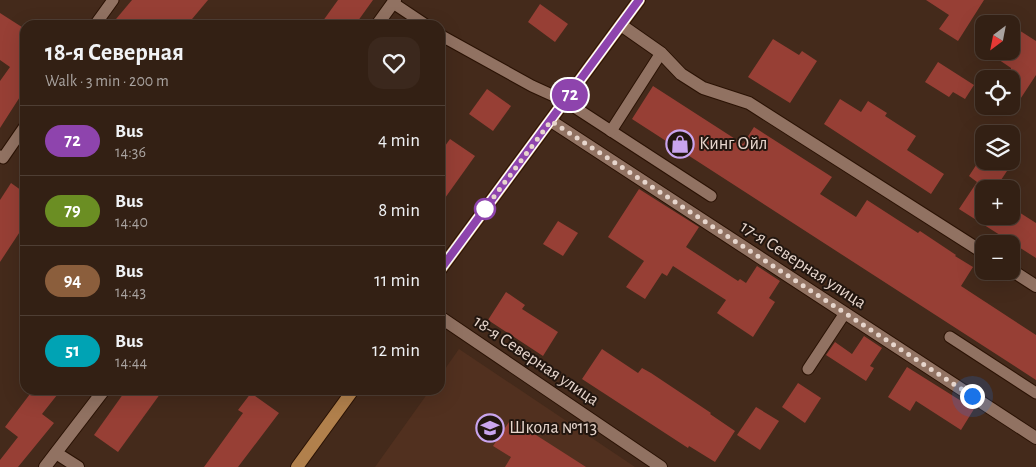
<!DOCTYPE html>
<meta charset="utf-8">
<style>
:root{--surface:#332014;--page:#3b281d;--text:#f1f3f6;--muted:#a9a3a0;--line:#4e3e34}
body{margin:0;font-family:"Alegreya Sans",sans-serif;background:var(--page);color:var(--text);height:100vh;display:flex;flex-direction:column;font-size:19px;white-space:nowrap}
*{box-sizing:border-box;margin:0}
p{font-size:16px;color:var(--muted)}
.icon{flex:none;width:28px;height:28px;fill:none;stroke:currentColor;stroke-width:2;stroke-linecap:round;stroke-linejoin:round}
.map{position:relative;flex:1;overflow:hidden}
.panel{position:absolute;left:20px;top:20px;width:425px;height:375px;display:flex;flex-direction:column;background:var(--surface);border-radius:15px;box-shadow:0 5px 20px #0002,0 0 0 1px var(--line)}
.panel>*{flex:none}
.badge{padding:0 10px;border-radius:16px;font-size:18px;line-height:32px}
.needle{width:32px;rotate:212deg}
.fabs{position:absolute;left:975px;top:15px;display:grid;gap:10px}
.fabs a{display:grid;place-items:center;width:45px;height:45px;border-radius:10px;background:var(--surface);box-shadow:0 5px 20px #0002,0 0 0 1px var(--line);font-size:25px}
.you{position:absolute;width:25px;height:25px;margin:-12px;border:4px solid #fff;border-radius:50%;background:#1a73e8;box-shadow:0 0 0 8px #1a73e833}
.map>.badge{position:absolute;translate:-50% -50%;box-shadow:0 0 0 2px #fff}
.round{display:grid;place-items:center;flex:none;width:52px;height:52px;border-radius:15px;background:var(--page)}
.headline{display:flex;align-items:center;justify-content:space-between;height:85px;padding:0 25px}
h1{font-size:24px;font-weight:700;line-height:38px}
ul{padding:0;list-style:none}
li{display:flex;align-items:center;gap:15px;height:70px;padding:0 25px;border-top:1px solid var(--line)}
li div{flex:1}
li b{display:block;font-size:19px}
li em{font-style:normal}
li .badge{min-width:55px;font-weight:700;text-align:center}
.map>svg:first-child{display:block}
</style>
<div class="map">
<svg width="1036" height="467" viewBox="0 0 1036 467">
<rect width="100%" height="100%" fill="#442a1b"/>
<path fill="#51301f" d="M459 349 635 467H375L430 390H440V376Z"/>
<g fill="#973f35">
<path d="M132 0H208L187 25H111Z"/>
<path d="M338 0H373L355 25H320Z"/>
<path d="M926 0H984L958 41 939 29 949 15Z"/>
<path d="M540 4 568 24 555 42 528 22Z"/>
<path d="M0 13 25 29V89L0 128V81L10 67 0 60Z"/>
<path d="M1011 25 1036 41V75L1011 113V68L986 51H1011Z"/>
<path d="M773 39 799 55 802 51 817 61 790 103 748 77Z"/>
<path d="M938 62 974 85 965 99 953 92 949 97 925 82Z"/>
<path d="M653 86 743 144 754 127 832 177 820 194 856 217 867 200 918 233 920 231 956 255 955 256 973 267 961 286 1036 335V380L632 119Z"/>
<path d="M487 89 511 106 493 131 469 114Z"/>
<path d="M840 99 861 112 868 101 887 113 885 116 916 136 907 150 944 174 931 194 824 124Z"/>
<path d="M450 139 475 156 440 205V153Z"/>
<path d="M1011 145 1019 150 1009 168 995 189H984V216H1011V207L1036 223V258L959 209 977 182 969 176 984 153V161H1011Z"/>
<path d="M11 183 25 193V224L0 262V200Z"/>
<path d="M639 189 699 227 686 247 738 281 740 279 746 283 757 266 780 281 769 298 775 302 753 337 717 313 726 300 673 266 667 276 662 273 645 299 626 287 644 261 608 237Z"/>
<path d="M558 221 578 233 563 256 543 244Z"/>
<path d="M506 292 525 305 522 309 558 332 543 356 488 320Z"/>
<path d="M864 336 882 348 870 366 874 368 866 381 826 355 835 342 852 354Z"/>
<path d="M602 349 638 373 642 368 651 373 711 413 710 414 735 431 715 462 689 446 688 448 582 379Z"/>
<path d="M907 367 974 409 961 430 916 401 910 411 888 397Z"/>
<path d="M798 383 821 398 805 423 782 407Z"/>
<path d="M33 390H61L42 414 54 423 18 467H0V460L18 437 5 427Z"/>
<path d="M126 390H163L118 452 94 435Z"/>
<path d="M251 393 279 413 238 467H204L243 413 238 410Z"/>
<path d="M756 407 779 421 760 450 737 435Z"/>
<path d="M511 419 586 467H505L511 457 493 446Z"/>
</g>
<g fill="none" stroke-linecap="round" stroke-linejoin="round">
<g stroke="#2a1204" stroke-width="13">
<g id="lane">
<path d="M393 3 426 25"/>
<path d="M95 25 113 0"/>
<path d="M440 35 532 86 565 101 711 196"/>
<path d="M611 131 661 53"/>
<path d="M0 156 3 158 25 126"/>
<path d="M950 337 1036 393"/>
<path d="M808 369 845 313"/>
</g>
</g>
<g stroke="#2a1204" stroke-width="14">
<g id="street">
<path d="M377 25 395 0"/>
<path d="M621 25 661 53 681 74 703 88 749 103 984 253"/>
<path d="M551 121 1036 438"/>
<path d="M1011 270 1036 286"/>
<path d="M440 317 661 467"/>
<path d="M56 453 78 467"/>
<path d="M45 467 104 390"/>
</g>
</g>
<g stroke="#2a1204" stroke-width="14">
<g id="primary">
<path d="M440 270 639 0"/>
<path d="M297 467 353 390"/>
</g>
</g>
<use href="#lane" stroke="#917262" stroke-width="11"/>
<use href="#street" stroke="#917262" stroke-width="12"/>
<use href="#primary" stroke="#b1804c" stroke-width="12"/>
</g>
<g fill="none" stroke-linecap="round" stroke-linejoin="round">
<g stroke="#fff" stroke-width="11">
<path id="line" d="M440 270 639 0"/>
</g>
<use href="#line" stroke="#8e44ad" stroke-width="8"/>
<path stroke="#e7d6cd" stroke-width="5" stroke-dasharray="0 9" d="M485 209 484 210 551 121 972 396"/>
</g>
<defs>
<g id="shop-ring" transform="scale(1.4375)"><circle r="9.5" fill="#22160f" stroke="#c9a5ee" stroke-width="1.5"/><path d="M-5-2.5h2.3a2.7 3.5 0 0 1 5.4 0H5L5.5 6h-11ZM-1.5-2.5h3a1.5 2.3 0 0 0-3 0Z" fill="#c9a5ee"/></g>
<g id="school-ring" transform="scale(1.4375)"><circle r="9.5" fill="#22160f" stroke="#c9a5ee" stroke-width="1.5"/><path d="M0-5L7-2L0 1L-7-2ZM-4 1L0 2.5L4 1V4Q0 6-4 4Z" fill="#c9a5ee"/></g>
</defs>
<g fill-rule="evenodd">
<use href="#shop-ring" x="680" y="144"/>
<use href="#school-ring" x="490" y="428"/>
</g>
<circle fill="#fff" stroke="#8e44ad" stroke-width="2.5" cx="485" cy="209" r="10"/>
<g text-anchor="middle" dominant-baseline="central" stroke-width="4" stroke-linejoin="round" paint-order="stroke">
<g font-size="18" fill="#e7d6cd" stroke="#22160f" text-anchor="start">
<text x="699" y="144">Кинг Ойл</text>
<text x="509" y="428">Школа №113</text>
</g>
<g font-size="18" fill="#e7d6cd" stroke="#22160f">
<text transform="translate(803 265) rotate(33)">17-я Северная улица</text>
<text transform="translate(536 361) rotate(34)">18-я Северная улица</text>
</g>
</g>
</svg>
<div class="fabs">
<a><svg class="needle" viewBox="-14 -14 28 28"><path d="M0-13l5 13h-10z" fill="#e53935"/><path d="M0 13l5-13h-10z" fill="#a9a3a0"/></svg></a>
<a><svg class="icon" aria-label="locate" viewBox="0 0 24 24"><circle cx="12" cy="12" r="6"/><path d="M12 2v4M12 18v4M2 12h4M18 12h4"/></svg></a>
<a><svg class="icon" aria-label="layers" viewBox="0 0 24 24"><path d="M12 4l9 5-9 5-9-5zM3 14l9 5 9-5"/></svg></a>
<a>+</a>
<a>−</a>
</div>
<div class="you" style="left:972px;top:396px"></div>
<b class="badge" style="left:570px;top:95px;background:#8e44ad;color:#fff">72</b>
<section class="panel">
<div class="headline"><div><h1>18-я Северная</h1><p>Walk · 3 min · 200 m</p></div><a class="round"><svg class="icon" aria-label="heart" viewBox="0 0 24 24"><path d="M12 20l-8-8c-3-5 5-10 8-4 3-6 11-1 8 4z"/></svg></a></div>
<ul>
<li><span class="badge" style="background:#8e44ad;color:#fff">72</span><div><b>Bus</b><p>14:36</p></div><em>4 min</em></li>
<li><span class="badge" style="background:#6b8e23;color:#fff">79</span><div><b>Bus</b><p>14:40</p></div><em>8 min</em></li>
<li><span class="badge" style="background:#8b5e3c;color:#fff">94</span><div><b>Bus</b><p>14:43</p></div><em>11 min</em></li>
<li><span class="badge" style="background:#00a3b4;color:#fff">51</span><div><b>Bus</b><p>14:44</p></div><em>12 min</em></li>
</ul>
</section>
</div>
